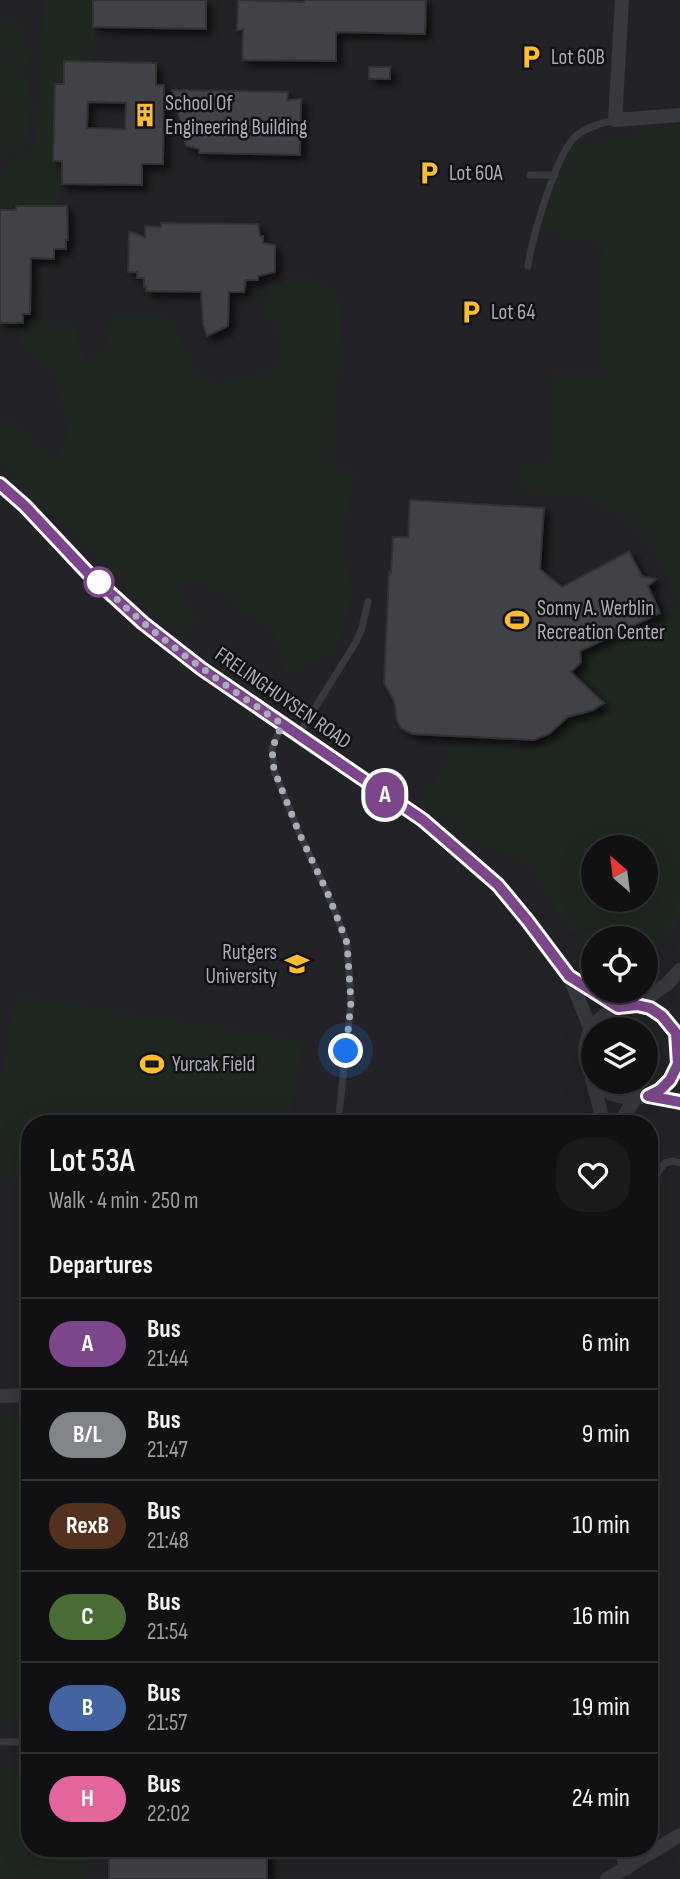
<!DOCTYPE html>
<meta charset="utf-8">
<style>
:root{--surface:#111113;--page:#1a1a1c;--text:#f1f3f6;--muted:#9c9da0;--line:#303133}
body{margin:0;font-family:"Sofia Sans Condensed",sans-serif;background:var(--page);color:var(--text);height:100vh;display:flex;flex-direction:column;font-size:26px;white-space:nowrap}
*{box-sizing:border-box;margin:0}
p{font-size:23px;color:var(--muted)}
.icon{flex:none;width:38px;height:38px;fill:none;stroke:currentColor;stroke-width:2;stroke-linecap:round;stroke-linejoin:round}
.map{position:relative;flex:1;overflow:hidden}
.sheet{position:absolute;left:21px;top:1115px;width:637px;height:742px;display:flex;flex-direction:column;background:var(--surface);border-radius:28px;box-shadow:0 7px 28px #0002,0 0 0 2px var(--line)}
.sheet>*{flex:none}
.badge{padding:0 14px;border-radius:23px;font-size:24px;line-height:46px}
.needle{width:46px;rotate:332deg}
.buttons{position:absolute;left:581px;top:835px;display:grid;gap:14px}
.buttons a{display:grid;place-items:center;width:77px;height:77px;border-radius:50%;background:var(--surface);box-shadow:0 7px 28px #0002,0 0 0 2px var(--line);font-size:35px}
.you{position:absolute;width:35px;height:35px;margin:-18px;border:5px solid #fff;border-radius:50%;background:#1a73e8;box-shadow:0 0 0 10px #1a73e833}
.map>.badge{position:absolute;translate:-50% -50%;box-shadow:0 0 0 4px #fff}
h2{padding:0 28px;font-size:26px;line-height:63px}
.round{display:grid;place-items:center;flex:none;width:74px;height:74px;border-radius:28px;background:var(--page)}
.headline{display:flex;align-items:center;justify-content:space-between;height:119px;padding:0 28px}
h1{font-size:33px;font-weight:600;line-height:52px}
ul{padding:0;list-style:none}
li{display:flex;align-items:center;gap:21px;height:91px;padding:0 28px;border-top:2px solid var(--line)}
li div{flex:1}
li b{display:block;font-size:26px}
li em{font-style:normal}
li .badge{min-width:77px;font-weight:700;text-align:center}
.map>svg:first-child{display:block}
</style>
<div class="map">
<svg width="680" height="1879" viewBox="0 0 680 1879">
<defs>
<filter id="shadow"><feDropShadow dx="5.5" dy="5.5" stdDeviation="3.5" flood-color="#0009"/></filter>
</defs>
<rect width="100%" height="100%" fill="#171719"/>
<path fill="#232327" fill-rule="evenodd" d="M0 0H680V1879H0ZM593 847H646V900H593ZM593 938H646V990H593ZM593 1029H646V1082H593ZM30 1124H649V1848H30Z"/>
<g fill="#1f2820" fill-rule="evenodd">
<path d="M44 0H95L94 62 64 61V78L55 84 62 161 60 208 16 206 0 207V171H6L36 144Z"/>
<path d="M12 17 13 22 22 24V51H30L29 64 28 66 0 48V20Z"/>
<path d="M0 55C10 61 24 69 28 81 32 91 29 124 29 137L1 162Z"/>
<path d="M680 124V602C671 584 663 565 652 548 617 499 578 494 522 490L519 465H550L552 374H600L602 245 542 229 559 177 572 148 624 135Z"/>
<path d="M294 276C321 277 326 283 341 303L334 461 355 474 342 536 352 597 336 649 286 673 273 631 211 586 189 580 176 589 197 617 183 637 0 460V414L12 421 55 461 69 430 55 374 21 344 16 331 30 323H72L85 361 107 349 111 317 161 315 169 320 196 370 216 383 254 377 278 362C280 341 283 329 265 315V294Z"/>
<path d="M680 604V918L646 972V938H593V953L563 919 529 863 463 833 422 799 447 761 450 745 532 750 574 714 603 702 568 669 578 638 596 643ZM593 847H646V900H593Z"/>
<path d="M16 994 303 1041 289 1123 30 1124V1181L0 1176V1087Z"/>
<path d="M0 1417H30V1721L0 1722Z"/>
<path d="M30 1770V1848H87L88 1879H0V1770Z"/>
</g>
<g fill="#414247" stroke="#313136" stroke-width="2" fill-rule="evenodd" filter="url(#shadow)">
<path d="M93 0H206V29L93 27Z"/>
<path d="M238 0 304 2V0H426L425 34 336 32V61L242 60 243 30H237Z"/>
<path d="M64 61 156 63V85H164L163 164H142V185L62 184V161H53L55 84H64ZM88 102 126 103 125 129 87 128Z"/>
<rect x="369" y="67" width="21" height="12"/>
<path d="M172 90 288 92 287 100 301 99 300 155 199 153V149L186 146Z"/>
<path d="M16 206H67L68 240H66V249H54V259L31 258 30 314H23V323H0V210H16Z"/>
<path d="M161 223 258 224 260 236H263V243L275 245V272L258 276V280H246L244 292H229L228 326 207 336 203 324 201 292 146 291V287H144V278H137V272H128L129 231 145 237V226L161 227Z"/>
<path d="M410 500 544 508 540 569 562 587 629 551 642 576 656 579 648 586 660 613 580 651 581 662 571 672 604 703 593 710 568 717 549 734 534 740 412 734 401 728 397 721 394 701 384 683 389 572H391L393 537H408Z"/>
<rect x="109" y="1848" width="158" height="31"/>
</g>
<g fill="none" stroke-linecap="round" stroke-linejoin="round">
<g stroke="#38393f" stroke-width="7">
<path d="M530 175H555"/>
<path d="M528 266C532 238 556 155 575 137 586 127 601 123 615 120"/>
<path d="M282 724 272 749 274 770 300 835 328 894 347 943 351 1002 338 1124"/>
<path d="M298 735 356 642 362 628 368 601"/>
<path d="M649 1191H653L658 1172 665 1163 673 1161 680 1163"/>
<path d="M0 1742H30"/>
</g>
<g stroke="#38393f" stroke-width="14">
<path d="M622 0 615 120 680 115"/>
<path d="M0 484 25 506 87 572 143 623 202 669 423 820 498 885 527 920 569 976 591 1030"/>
<path d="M569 976 618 1007"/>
<path d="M637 1005 667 984 680 970"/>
<path d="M593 1077C561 1026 637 975 671 1026 676 1033 676 1039 677 1047 677 1054 679 1062 676 1068 663 1101 619 1108 596 1082"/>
<path d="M592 1079 604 1124"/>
<path d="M648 1096 680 1102"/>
<path d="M619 1124 635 1099"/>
<path d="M0 1396 30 1395"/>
<path d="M621 1848 626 1869"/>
<path d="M607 1879 680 1835"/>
</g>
</g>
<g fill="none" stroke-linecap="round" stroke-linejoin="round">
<g stroke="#fff" stroke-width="16">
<path id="line" d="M0 484 25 506 87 572 143 623 202 669 423 820 460 852 498 885 527 920 569 976 618 1007 637 1005 650 1008 662 1016 676 1033 678 1064 670 1080 660 1090 648 1096 680 1102"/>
</g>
<use href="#line" stroke="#7b478a" stroke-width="10"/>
<path stroke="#a9adba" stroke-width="7" stroke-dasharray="0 12.6" d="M99 582C154 637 218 680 282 724L272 749 274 770 300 835 328 894 347 943 351 1002 346 1051"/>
</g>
<defs>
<g id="parking-bare" transform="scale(1.89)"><path d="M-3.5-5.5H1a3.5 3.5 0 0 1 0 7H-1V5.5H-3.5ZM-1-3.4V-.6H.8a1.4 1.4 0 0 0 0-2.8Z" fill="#fbbe2e" stroke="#121215" stroke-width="2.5" paint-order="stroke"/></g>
<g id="building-bare" transform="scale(1.89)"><path d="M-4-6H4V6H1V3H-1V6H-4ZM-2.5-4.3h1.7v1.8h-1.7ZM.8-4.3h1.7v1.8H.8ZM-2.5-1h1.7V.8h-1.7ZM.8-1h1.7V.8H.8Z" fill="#fbbe2e" stroke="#121215" stroke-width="2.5" paint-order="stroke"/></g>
<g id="stadium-bare" transform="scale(1.89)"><path d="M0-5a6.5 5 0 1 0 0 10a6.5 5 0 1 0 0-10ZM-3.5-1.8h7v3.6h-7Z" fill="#fbbe2e" stroke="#121215" stroke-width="2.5" paint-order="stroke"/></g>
<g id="university-bare" transform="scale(1.89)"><path d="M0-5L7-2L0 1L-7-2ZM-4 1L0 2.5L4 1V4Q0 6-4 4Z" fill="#fbbe2e" stroke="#121215" stroke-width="2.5" paint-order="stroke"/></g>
</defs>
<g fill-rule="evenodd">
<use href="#parking-bare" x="531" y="57"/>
<use href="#building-bare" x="145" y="115"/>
<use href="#parking-bare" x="429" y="173"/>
<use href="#parking-bare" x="471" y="312"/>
<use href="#stadium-bare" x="517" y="620"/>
<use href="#university-bare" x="297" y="964"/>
<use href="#stadium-bare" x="152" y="1064"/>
</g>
<circle fill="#fff" stroke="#7b478a" stroke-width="3.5" cx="99" cy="582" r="14"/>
<g text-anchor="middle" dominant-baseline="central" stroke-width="5" stroke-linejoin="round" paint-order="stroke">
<g font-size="21" fill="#a9adba" stroke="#121215" text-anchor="start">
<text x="551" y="57">Lot 60B</text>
<text x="165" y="103">School Of<tspan x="165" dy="24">Engineering Building</tspan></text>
<text x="449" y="173">Lot 60A</text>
<text x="491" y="312">Lot 64</text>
<text x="537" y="608">Sonny A. Werblin<tspan x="537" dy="24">Recreation Center</tspan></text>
<text x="277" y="952" text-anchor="end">Rutgers<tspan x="277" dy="24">University</tspan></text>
<text x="172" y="1064">Yurcak Field</text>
</g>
<g font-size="21" fill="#a9adba" stroke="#121215">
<text transform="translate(283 698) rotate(35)">FRELINGHUYSEN ROAD</text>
</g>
</g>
</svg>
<div class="buttons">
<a><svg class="needle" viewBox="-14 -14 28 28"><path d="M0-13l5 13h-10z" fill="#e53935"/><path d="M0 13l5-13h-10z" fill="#9c9da0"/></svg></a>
<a><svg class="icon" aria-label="locate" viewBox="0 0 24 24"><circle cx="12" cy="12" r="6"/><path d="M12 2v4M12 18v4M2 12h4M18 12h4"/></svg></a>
<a><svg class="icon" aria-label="layers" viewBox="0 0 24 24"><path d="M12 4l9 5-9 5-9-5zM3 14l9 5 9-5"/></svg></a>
</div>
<div class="you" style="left:346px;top:1051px"></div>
<b class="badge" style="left:385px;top:795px;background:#7b478a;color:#fff">A</b>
<section class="sheet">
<div class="headline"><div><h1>Lot 53A</h1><p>Walk · 4 min · 250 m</p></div><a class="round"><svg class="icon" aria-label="heart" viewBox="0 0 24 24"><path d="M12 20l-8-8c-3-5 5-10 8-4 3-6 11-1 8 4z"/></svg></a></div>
<h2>Departures</h2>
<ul>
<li><span class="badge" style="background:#7b478a;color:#fff">A</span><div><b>Bus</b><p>21:44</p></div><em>6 min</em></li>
<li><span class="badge" style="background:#818489;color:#fff">B/L</span><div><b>Bus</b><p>21:47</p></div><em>9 min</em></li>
<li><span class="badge" style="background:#52311e;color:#fff">RexB</span><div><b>Bus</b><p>21:48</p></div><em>10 min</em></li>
<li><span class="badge" style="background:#496d35;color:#fff">C</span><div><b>Bus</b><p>21:54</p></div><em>16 min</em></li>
<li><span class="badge" style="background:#4364a0;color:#fff">B</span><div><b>Bus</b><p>21:57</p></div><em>19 min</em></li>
<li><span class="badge" style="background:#e2669b;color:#fff">H</span><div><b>Bus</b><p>22:02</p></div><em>24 min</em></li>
</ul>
</section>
</div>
